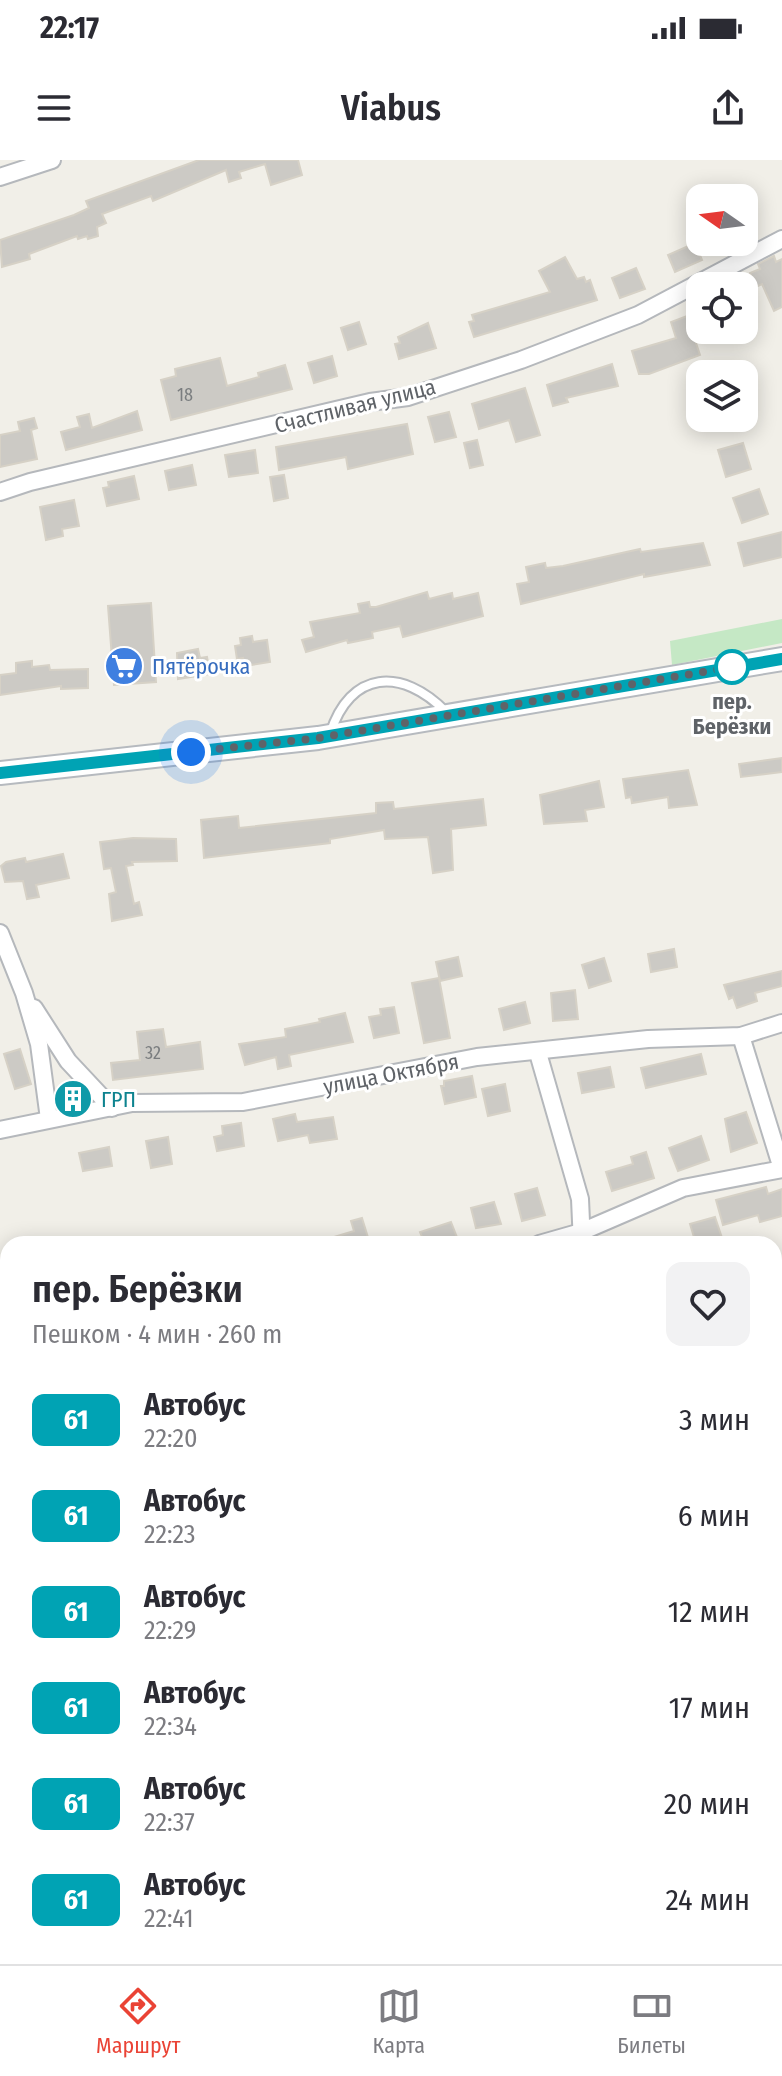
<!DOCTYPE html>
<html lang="ru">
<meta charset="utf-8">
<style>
:root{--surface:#fff;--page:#f2f2f3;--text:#2b2b33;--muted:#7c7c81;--line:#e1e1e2;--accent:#ea4335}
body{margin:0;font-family:"Fira Sans Condensed",sans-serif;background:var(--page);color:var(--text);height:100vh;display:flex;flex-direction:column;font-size:30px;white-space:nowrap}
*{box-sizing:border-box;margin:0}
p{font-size:26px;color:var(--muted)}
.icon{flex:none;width:44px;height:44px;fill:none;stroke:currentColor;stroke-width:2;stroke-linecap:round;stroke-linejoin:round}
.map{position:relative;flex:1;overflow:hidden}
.sheet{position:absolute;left:0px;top:1076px;width:782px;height:728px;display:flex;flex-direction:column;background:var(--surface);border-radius:24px 24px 0 0;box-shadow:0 4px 20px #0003}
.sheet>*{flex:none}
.badge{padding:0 16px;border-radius:12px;font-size:28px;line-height:52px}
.needle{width:52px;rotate:284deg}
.buttons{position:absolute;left:686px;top:24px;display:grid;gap:16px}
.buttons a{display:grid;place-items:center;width:72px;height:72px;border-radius:16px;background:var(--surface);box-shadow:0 4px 20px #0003;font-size:40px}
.you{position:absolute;width:40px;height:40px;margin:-20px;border:6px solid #fff;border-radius:50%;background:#1a73e8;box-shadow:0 0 0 12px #1a73e833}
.map>.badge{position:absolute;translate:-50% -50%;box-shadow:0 0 0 4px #fff}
.round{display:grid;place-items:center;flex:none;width:84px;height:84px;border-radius:16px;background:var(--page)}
.summary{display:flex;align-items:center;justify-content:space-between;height:136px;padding:0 32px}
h1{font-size:38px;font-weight:600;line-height:60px}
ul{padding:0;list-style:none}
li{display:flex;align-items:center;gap:24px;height:96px;padding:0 32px}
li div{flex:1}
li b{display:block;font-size:30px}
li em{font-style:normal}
li .badge{min-width:88px;font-weight:700;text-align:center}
.status{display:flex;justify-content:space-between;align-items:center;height:56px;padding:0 40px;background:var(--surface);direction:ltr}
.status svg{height:22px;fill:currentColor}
header{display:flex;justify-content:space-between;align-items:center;height:104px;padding:0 32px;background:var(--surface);font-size:36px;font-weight:600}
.tab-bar{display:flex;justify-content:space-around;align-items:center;height:112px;border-top:2px solid var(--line);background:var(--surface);font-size:22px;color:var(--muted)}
.tab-bar a{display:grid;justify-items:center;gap:4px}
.tab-bar .selected{color:var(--accent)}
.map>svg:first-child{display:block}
</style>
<div class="status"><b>22:17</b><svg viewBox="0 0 49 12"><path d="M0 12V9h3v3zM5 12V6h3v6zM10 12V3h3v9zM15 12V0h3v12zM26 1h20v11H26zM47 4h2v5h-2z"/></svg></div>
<header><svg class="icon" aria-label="menu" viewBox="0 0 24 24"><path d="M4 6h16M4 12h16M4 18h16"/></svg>Viabus<svg class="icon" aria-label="share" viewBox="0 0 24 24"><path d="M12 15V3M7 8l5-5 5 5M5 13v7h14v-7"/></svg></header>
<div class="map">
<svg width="782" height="1804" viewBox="0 0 782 1804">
<rect width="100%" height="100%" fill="#f1efe8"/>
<path fill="#c5e8c5" d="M782 459V483L672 505 670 481Z"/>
<g fill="#cccac5" stroke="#d6d1c6" stroke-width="2">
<path d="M199 0H298L302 15 271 25 265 4 239 12 241 18 229 22 226 10 153 41 151 36 102 54 106 63 97 67 98 76 88 79 87 76 78 79 77 76 29 94 30 99 2 107 0 80 74 55 89 48 86 41Z"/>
<path d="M695 83 702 100 675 112 668 95Z"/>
<path d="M774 96 776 102 782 99V147L774 151 762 124 756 127 750 113 760 109 758 104Z"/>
<path d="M565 97 577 119 584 117 586 122 590 120 597 140 474 177 469 162 474 161 472 155 550 132 539 111Z"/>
<path d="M636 108 645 129 620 138 612 118Z"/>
<path d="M687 156 700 195 649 214H639L632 191 676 178 671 162Z"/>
<path d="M359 162 366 184 348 190 341 168Z"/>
<path d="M428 163 436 188 399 199 395 184 400 183 398 177Z"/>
<path d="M332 196 337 216 314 223 308 203Z"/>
<path d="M220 198 227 226 259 217 258 213 285 205 292 229 171 260 161 220 176 216 175 209Z"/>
<path d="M612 204 618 226 566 238 568 242 553 246 547 225Z"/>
<path d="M525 228 540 275 516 282 509 260 479 269 472 244Z"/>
<path d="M137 251 142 270 66 290 61 272 80 267 77 257 89 254 92 268Z"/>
<path d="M449 252 456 277 435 282 428 257Z"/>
<path d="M34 258 37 268 31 270 37 299 0 307V275L20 271 18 262Z"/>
<path d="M407 264 413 294 348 309 346 297 279 310 276 287Z"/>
<path d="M477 280 483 305 470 308 464 283Z"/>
<path d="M743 283 751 309 726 317 718 290Z"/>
<path d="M255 290 258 313 229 317 225 295Z"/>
<path d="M192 305 196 325 169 330 165 311Z"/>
<path d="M284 315 288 338 274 341 270 317Z"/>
<path d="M134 316 139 339 107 346 103 328 109 327 108 322Z"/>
<path d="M759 329 768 354 742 363 733 338Z"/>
<path d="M74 340 79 366 62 369 63 376 46 380 40 347Z"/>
<path d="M782 372V397L744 406 738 383Z"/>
<path d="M703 383 710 405 644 417V414L521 444 517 424 529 422 526 407 545 403 546 408 563 406 640 389 641 392Z"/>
<path d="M427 432 429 439 452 433 453 439 478 433 483 456 403 477 400 466 372 472 373 478 348 483 347 480 306 492 302 480 314 477 310 462 360 453 358 444 369 442 370 447H376Z"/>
<path d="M151 443 156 522 114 525 108 446Z"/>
<path d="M252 476 253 482 267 480 270 502 245 506 243 498 237 499 235 486 241 485 240 478Z"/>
<path d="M198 489 200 498 207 497 210 514 178 519 177 493Z"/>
<path d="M32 501V507L49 505 50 510 88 509V528L61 529V526L0 535V515L16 513V503Z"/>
<path d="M782 598V612L741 617 739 604Z"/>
<path d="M688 610 697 645 669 648 668 637 632 643 631 637 626 638 623 619Z"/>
<path d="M599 621 604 647 585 650 587 661 544 664 540 635Z"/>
<path d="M483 639 486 665 451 669 453 710 433 713 428 677 385 679 384 670 330 679V683L204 698 201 660 238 656 239 668 376 653V643L393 642 394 649Z"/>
<path d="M133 678 176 679 177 701 132 702 133 705 126 706 134 744 139 742 142 755 112 761 109 734 116 732 111 708 104 709 100 682Z"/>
<path d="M63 694 69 718 36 725 39 737 27 739 23 721 5 722 1 706 6 702 25 698 26 702Z"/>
<path d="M674 789 677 807 651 812 648 794Z"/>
<path d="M458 797 462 816 440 821 436 802Z"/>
<path d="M604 798 611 821 589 828 582 805Z"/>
<path d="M782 811V826L755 833 757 841 737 848 733 837 729 839 724 825Z"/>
<path d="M439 818 450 878 424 883 412 823Z"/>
<path d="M575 830 578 859 553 861 551 833Z"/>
<path d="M525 842 530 863 504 870 499 849Z"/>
<path d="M394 847 399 873 374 878 369 857 381 855 380 849Z"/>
<path d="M345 853 353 882 289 895 291 906 278 909 276 897 245 905 239 884 286 877 285 869 320 862 319 859Z"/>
<path d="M163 869 166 887 200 882 203 909 113 920 111 903 140 900 137 872Z"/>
<path d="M20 889 31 924 15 929 4 894Z"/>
<path d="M701 894 706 914 646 928 641 908Z"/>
<path d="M610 907 614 927 582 933 578 913Z"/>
<path d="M472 916 476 937 445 944 441 926H444V921Z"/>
<path d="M505 924 510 951 488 956 482 929Z"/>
<path d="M746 952 757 983 731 992 725 959Z"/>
<path d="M295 954 297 962 333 957 337 979 310 983 308 975 278 981 273 959Z"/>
<path d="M241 963 244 986 217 991 214 977 223 975 222 966Z"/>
<path d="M701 976 709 1000 678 1011 669 988Z"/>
<path d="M168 977 172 1004 151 1008 146 981Z"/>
<path d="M109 987 112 1006 83 1011 79 993Z"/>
<path d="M646 992 654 1018 612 1031 606 1012 633 1004 631 997Z"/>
<path d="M766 1027 768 1034 782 1029V1056L760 1062 758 1055 723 1065 716 1040Z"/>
<path d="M537 1028 545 1055 522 1061 515 1034Z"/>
<path d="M494 1042 501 1064 476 1068 471 1048Z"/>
<path d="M715 1057 723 1081 696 1084 690 1064Z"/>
<path d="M362 1058 370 1084H322L321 1081 354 1071 351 1061Z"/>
<path d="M451 1062 458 1080 425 1084 420 1072Z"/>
</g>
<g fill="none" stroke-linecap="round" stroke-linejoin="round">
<g stroke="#b5b8bc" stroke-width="12">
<path id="lane" d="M330 574C350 510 402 507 446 552"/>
</g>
<g stroke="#b5b8bc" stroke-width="20">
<g id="street">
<path d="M0 17 52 0"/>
<path d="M0 332 30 322 370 242 408 237 521 200 638 155 782 79"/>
<path d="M0 773 24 833 39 884 49 959"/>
<path d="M34 848 68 901 112 948"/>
<path d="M538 893 580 1039 582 1084"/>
<path d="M0 970 132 943 243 942 477 897 648 879 741 876 782 863"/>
<path d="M539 1084 581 1072 683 1028 782 1009 741 876"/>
<path d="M0 1255 8 1254"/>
<path d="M774 1272 782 1269"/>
<path d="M774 1491 782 1501"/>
<path d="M0 1580 8 1577"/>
<path d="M774 1580 782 1572"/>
<path d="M774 1713 782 1721"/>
<path d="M309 1796 313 1804"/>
<path d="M610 1796 617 1804"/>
<path d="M424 1804 443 1796"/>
</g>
</g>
<g stroke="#b6babf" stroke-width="26">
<path id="secondary" d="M0 613 318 578 782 499"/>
</g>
<use href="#lane" stroke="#fff" stroke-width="8"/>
<use href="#street" stroke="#fff" stroke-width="16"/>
<use href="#secondary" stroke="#fff" stroke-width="22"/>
</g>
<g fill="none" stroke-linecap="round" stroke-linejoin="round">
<g stroke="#fff" stroke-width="18">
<path id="line" d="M0 613 318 578 782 499"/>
</g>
<use href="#line" stroke="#00a3b4" stroke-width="12"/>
<path stroke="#5f6368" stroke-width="8" stroke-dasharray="0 14.4" d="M191 592 318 578 732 507"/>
</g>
<defs>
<g id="supermarket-disc" transform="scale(2)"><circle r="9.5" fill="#3f7fe0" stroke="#fff"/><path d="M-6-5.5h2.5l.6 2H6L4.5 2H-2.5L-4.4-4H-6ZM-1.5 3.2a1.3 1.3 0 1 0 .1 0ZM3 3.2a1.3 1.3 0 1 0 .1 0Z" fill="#fff"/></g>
<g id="building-disc" transform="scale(2)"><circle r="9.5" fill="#0f9aa8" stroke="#fff"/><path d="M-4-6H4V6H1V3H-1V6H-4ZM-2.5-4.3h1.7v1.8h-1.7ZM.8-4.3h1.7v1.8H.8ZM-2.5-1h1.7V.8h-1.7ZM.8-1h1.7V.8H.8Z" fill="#fff"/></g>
</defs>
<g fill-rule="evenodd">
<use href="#supermarket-disc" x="124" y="506"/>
<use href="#building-disc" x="73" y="939"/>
</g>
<circle fill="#fff" stroke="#00a3b4" stroke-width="4" cx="732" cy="507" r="16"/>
<g text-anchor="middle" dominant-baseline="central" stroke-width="6" stroke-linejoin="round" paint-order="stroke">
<g font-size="18" fill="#7a7d7f">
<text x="185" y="235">18</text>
<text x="153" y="893">32</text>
</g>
<g font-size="22" fill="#5f6368" stroke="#fff">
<text transform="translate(355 246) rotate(-14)">Счастливая улица</text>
<text transform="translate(391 914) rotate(-11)">улица Октября</text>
</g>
<g font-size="22" fill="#366cbe" stroke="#fff" text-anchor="start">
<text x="152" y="506">Пятёрочка</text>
</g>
<g font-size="22" font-weight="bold" fill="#5f6368" stroke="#fff">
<text x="732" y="541">пер.<tspan x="732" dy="25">Берёзки</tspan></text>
</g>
<g font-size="22" fill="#0d838f" stroke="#fff" text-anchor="start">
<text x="101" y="939">ГРП</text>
</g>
</g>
</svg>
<div class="buttons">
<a><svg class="needle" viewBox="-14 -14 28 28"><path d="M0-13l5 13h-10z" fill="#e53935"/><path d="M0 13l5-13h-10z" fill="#7c7c81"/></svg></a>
<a><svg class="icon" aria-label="locate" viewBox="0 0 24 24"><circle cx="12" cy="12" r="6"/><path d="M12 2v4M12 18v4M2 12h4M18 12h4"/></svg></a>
<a><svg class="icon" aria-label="layers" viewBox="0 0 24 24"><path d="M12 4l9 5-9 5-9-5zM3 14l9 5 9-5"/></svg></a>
</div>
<div class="you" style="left:191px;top:592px"></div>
<section class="sheet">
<div class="summary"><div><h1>пер. Берёзки</h1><p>Пешком · 4 мин · 260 m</p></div><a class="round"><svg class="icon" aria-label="heart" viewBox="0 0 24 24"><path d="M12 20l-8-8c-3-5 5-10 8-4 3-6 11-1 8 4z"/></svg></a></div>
<ul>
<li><span class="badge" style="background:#00a3b4;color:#fff">61</span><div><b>Автобус</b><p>22:20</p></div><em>3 мин</em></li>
<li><span class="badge" style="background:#00a3b4;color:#fff">61</span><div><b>Автобус</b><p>22:23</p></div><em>6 мин</em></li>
<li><span class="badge" style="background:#00a3b4;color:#fff">61</span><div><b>Автобус</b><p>22:29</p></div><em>12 мин</em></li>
<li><span class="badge" style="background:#00a3b4;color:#fff">61</span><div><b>Автобус</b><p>22:34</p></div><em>17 мин</em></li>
<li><span class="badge" style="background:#00a3b4;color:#fff">61</span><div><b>Автобус</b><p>22:37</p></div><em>20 мин</em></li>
<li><span class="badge" style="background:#00a3b4;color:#fff">61</span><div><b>Автобус</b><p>22:41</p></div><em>24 мин</em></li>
</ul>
</section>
</div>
<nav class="tab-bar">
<a class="selected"><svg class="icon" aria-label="directions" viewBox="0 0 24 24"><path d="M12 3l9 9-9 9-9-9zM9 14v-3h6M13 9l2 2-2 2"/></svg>Маршрут</a>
<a><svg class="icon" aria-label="map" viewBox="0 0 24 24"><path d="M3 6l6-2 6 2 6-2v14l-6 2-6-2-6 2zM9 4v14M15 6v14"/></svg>Карта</a>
<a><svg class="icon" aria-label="tickets" viewBox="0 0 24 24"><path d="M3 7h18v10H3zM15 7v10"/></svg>Билеты</a>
</nav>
